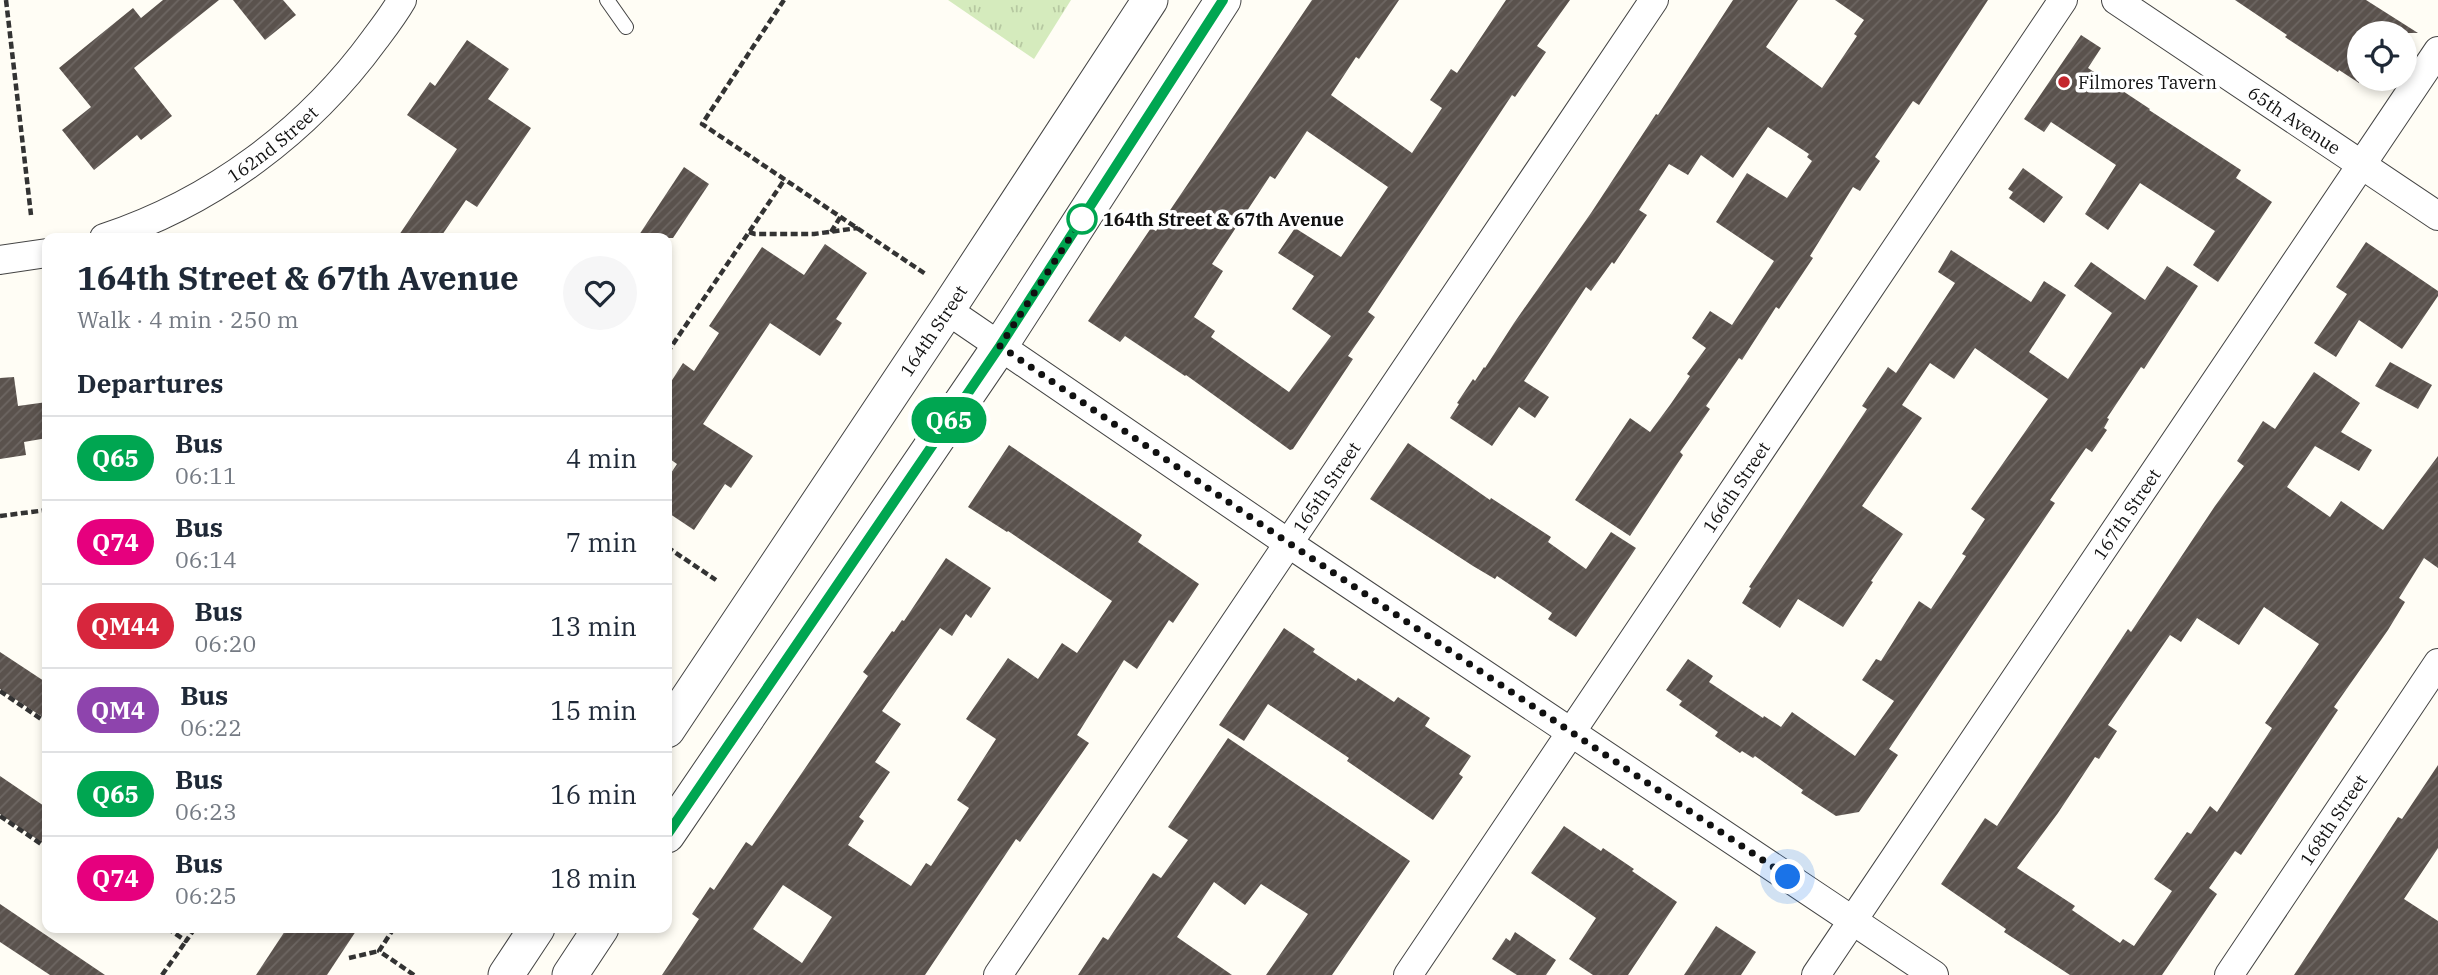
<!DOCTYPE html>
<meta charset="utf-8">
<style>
:root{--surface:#fff;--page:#f6f6f7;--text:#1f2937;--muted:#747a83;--line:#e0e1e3}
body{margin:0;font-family:"IBM Plex Serif",serif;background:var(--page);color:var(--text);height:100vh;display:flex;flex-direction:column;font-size:26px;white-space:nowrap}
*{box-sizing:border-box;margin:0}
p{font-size:23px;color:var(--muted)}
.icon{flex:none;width:38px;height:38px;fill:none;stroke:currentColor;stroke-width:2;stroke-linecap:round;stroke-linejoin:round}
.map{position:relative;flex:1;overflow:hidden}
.sheet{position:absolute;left:42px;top:233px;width:630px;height:700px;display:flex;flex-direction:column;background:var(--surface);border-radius:14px;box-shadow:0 4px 10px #0003}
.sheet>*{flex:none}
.badge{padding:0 14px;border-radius:23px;font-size:24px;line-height:46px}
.tools{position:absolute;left:2347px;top:21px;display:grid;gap:14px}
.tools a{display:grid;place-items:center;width:70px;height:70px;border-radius:50%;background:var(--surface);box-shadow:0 4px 10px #0003;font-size:35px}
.you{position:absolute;width:35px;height:35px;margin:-18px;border:5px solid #fff;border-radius:50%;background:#1a73e8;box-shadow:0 0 0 10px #1a73e833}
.map>.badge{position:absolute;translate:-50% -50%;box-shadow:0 0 0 4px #fff}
h2{padding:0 35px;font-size:26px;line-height:63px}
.round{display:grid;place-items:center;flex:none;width:74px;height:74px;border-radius:37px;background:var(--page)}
.summary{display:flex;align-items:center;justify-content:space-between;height:119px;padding:0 35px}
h1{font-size:33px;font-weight:800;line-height:52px}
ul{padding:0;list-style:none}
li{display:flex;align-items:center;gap:21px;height:84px;padding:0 35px;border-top:2px solid var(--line)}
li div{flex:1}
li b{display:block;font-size:26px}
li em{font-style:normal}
li .badge{min-width:77px;font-weight:700;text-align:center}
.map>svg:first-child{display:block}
</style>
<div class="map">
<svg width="2438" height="975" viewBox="0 0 2438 975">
<defs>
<pattern id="park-tufts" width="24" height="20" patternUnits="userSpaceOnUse" patternTransform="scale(1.75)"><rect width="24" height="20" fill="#d5ebbd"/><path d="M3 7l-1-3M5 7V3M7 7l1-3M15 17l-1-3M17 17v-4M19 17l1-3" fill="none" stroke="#b6c8a1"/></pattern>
<pattern id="building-hatch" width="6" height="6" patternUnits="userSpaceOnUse" patternTransform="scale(1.75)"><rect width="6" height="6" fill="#5a524d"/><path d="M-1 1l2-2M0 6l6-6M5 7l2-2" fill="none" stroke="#6d6662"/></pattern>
</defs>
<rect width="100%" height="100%" fill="#fffdf5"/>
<path fill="url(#park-tufts)" d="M948 0H1071L1034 59Z"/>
<g fill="url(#building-hatch)" fill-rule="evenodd">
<path d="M163 0H219L134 68 172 116 141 140 137 135 94 170 62 130 91 107 59 68 133 8 141 18Z"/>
<path d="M233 0H283L296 15 265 40Z"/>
<path d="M1312 0H1399L1359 59 1356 57 1331 95 1412 153 1442 108 1430 100 1451 69 1457 73 1506 0H1570L1537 46 1546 52 1515 97 1512 95 1368 312 1375 317 1348 356 1353 359 1293 449 1290 450 1186 375 1185 376 1125 336 1120 342 1088 321 1151 228 1156 231ZM1307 131 1388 187 1341 257 1295 228 1278 253 1314 276 1292 309 1331 336 1289 392 1211 337 1215 331 1194 317 1223 271 1212 264 1270 176 1275 179Z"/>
<path d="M1733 0H1798L1766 47 1822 88 1857 36 1854 34 1864 20 1835 0H1988L1919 105 1913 101 1875 157 1880 161 1860 191 1853 187 1810 256 1813 258 1779 309 1776 307 1742 360 1739 358 1706 406 1710 409 1680 452 1683 455 1630 536 1575 500 1630 418 1650 432 1670 405 1690 376 1687 374 1706 348 1692 338 1710 311 1732 325 1774 261 1716 222 1747 173 1787 198 1812 161 1807 157 1809 154 1768 127 1733 178 1701 155 1688 175 1669 164 1639 210 1647 215 1614 264 1612 262 1591 291 1586 287 1524 381 1549 397 1535 418 1519 407 1492 446 1450 418 1459 404 1457 403 1473 379 1475 381 1484 367 1485 368 1514 323 1591 213 1656 114 1658 115Z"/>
<path d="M2235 0H2366L2418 33H2359V83L2339 70 2338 72 2285 37 2287 35Z"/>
<path d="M2081 35 2101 48 2088 68 2150 109 2149 110 2241 170 2236 178 2272 202 2218 282 2193 265 2215 231 2140 183 2108 230 2085 214 2116 165 2051 122 2044 132 2024 119Z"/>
<path d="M467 40 509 69 488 99 531 128 477 207 466 200 440 238H397L457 149 407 115 430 82 435 86Z"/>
<path d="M684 167 709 184 673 238H637Z"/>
<path d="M2023 168 2063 197 2044 223 2009 198 2013 192 2008 189Z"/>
<path d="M2366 242 2438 291V296L2402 349 2359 320 2336 357 2314 343 2347 294 2336 287Z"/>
<path d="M825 244 867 273 836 319 842 323 820 356 770 323 703 424 753 456 731 488 725 484 694 530 667 512V479L677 464 667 457V388L683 363 694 371 719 333 709 326 762 247 804 275Z"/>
<path d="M1951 250 2031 302 2044 281 2066 295 2029 352 2068 379 2112 313 2074 286 2091 262 2145 300 2167 266 2198 286 2144 369 2141 367 2107 418 2109 419 2104 428 2107 430 2092 452 2086 448 2050 500 2055 503 1889 749 1898 755 1859 812 1836 816 1801 793 1803 790 1755 756 1753 758 1742 751 1740 753 1715 736 1718 732 1679 705 1682 701 1666 690 1688 659 1713 676 1709 682 1763 718 1764 716 1781 727 1792 712 1855 756 1894 701 1862 680 1876 659 1881 661 1919 601 1931 609 1966 556 1962 554 1985 519 1971 509 2048 399 1975 348 1954 379 1930 363 1902 405 1922 418 1862 506 1903 534 1871 581 1873 582 1843 627 1798 599 1780 628 1742 603 1751 588 1749 587 1867 409 1862 406 1888 367 1896 373 1955 283 1938 272Z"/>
<path d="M2390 362 2432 385 2418 409 2375 386Z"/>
<path d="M2314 372 2360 403 2341 432 2372 450 2359 471 2315 446 2287 487 2330 517 2341 501 2383 530 2438 456V568L2424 558 2399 598 2405 602 2388 630 2334 707 2338 710 2241 855 2235 851 2209 888 2217 894 2162 975H2070L2004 932 2006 929 1941 884 1985 818 1997 826 2128 629 2131 632 2215 506 2244 466 2237 461 2263 421 2275 429ZM2264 607 2319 644 2265 723 2272 728 2217 812 2210 806 2191 834 2187 832 2154 879 2172 891 2134 946 2123 939 2120 943 2072 910 2075 906 2017 868 2058 813 2095 757 2099 759 2117 731 2108 725 2170 635 2181 642 2197 618 2239 645Z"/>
<path d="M14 377 18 406 47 402V438L24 442 26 455 0 459V378Z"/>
<path d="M1408 443 1490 500 1491 498 1551 537 1548 542 1586 569 1611 532 1636 548 1576 637 1548 619 1552 613 1497 576 1495 579 1473 566 1370 499Z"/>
<path d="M1009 445 1142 535 1138 542 1199 584 1173 623 1169 620 1137 669 1124 660 1077 735 1089 743 1020 842 1016 839 925 975H662L699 919 692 914 710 887 714 890 746 842 752 846 868 676 863 672 892 631 894 632 902 620 904 621 946 558 991 588 971 618 966 614 952 636 940 628 882 711 901 724 875 762 890 772 859 817 864 821 848 845 911 886 926 863 931 866 969 808 957 800 996 739 966 719 1008 658 1038 679 1062 643 1077 653 1112 601 1008 531 1007 532 968 507ZM783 885 832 917 802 963 753 929Z"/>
<path d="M1284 628 1315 649 1313 652 1356 681 1358 678 1394 702 1398 697 1430 718 1425 726 1471 756 1459 774 1463 777 1433 820 1347 761 1349 758 1268 704 1244 741 1219 725Z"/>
<path d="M0 652 47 683V720L0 689Z"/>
<path d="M1228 738 1410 861 1332 975H1266L1308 914 1261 884 1245 905 1214 882 1177 937 1232 975H1078L1103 937 1108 940 1153 873 1161 878 1188 840 1168 827Z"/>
<path d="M2438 765V848L2404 899 2438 921V975H2294L2398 817 2402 819Z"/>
<path d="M0 776 47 808V846L0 814Z"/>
<path d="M1564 826 1601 851 1603 848 1634 869 1632 871 1677 902 1628 975H1593L1569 959 1596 918 1531 873Z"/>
<path d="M0 904 105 975H50L0 942Z"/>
<path d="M1716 926 1756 952 1741 975H1684Z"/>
<path d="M287 928H358L327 975H256Z"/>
<path d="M1515 932 1556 960 1546 975H1517L1492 959 1506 938 1510 941Z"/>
</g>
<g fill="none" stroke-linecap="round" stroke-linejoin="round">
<g stroke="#444" stroke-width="16">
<path id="service" d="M607 0 626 27"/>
</g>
<g stroke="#444" stroke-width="30">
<g id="minor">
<path id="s1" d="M2116 0 2438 216"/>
<path id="s2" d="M104 238C213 202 308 131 375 39 384 27 394 14 402 0"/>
<path d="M0 260 47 253"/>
<path d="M947 310 1288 543 1934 975"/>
<path id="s3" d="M998 975 1654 0"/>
<path id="s4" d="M1408 975 2063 0"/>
<path id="s5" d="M1816 975 2438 51"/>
<path id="s6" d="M2229 975 2438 663"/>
</g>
</g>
<g stroke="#444" stroke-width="37">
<g id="tertiary">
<path id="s7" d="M667 730 947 310 1150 0"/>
<path d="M667 835 1000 346 1223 0"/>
<path d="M506 975 537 928"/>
<path d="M570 975 601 928"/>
</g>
</g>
<g stroke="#333" stroke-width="4.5" stroke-dasharray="7 3.5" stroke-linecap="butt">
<path d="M6 0 31 215"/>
<path d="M784 0 702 124 927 275"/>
<path d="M749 232 755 234H814L858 228"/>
<path d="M831 232 841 216"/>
<path d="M667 353 785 179"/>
<path d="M0 516 47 510"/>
<path d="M667 547 716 580"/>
<path d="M0 691 47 723"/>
<path d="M0 816 47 848"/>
<path d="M167 928 186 941 195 928"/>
<path d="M394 928 379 951 414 975"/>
<path d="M349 958 379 951"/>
<path d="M162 975 186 941"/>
</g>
<use href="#service" stroke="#fff" stroke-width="14"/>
<use href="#minor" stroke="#fff" stroke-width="28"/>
<use href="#tertiary" stroke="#fff" stroke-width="35"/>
</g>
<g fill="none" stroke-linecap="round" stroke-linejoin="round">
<g stroke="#fff" stroke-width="16">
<path id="line" d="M667 835 1000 346 1223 0"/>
</g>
<use href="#line" stroke="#00a651" stroke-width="10"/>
<path stroke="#111" stroke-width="7" stroke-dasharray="0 12.6" d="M1082 219 1000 346 1265 527 1788 877"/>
</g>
<circle fill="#c4262e" stroke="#fff" stroke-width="2.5" cx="2064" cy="82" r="7"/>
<circle fill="#fff" stroke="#00a651" stroke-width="3.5" cx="1082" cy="219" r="14"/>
<g text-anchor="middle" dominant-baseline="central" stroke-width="7" stroke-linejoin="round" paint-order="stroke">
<g font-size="18" fill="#111" stroke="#fff" text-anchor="start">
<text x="2078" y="82">Filmores Tavern</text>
</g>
<g font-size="18" fill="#111" stroke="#fff">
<text stroke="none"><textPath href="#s1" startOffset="215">65th Avenue</textPath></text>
<text stroke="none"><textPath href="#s2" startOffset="194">162nd Street</textPath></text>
<text stroke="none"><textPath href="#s7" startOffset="480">164th Street</textPath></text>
<text stroke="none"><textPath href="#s3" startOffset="588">165th Street</textPath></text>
<text stroke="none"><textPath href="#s4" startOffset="588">166th Street</textPath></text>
<text stroke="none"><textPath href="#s5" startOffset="556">167th Street</textPath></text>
<text stroke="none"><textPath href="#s6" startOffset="187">168th Street</textPath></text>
</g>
<g font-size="18" font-weight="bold" fill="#111" stroke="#fff" text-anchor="start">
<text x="1103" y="219">164th Street &amp; 67th Avenue</text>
</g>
</g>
</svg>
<div class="tools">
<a><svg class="icon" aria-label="locate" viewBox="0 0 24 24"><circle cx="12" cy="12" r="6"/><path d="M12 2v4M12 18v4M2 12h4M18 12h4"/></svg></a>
</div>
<div class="you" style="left:1788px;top:877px"></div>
<b class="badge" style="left:949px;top:420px;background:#00a651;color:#fff">Q65</b>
<section class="sheet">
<div class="summary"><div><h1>164th Street &amp; 67th Avenue</h1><p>Walk · 4 min · 250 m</p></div><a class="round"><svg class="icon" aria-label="heart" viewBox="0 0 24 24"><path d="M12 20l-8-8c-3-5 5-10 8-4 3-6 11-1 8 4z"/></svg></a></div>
<h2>Departures</h2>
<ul>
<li><span class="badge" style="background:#00a651;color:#fff">Q65</span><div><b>Bus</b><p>06:11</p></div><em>4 min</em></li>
<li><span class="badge" style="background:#e6007e;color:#fff">Q74</span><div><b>Bus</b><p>06:14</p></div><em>7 min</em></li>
<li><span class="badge" style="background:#d7263d;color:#fff">QM44</span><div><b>Bus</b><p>06:20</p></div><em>13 min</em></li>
<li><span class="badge" style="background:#8e44ad;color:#fff">QM4</span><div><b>Bus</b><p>06:22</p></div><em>15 min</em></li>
<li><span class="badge" style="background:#00a651;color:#fff">Q65</span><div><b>Bus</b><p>06:23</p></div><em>16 min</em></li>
<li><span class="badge" style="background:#e6007e;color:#fff">Q74</span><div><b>Bus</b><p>06:25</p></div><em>18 min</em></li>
</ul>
</section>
</div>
